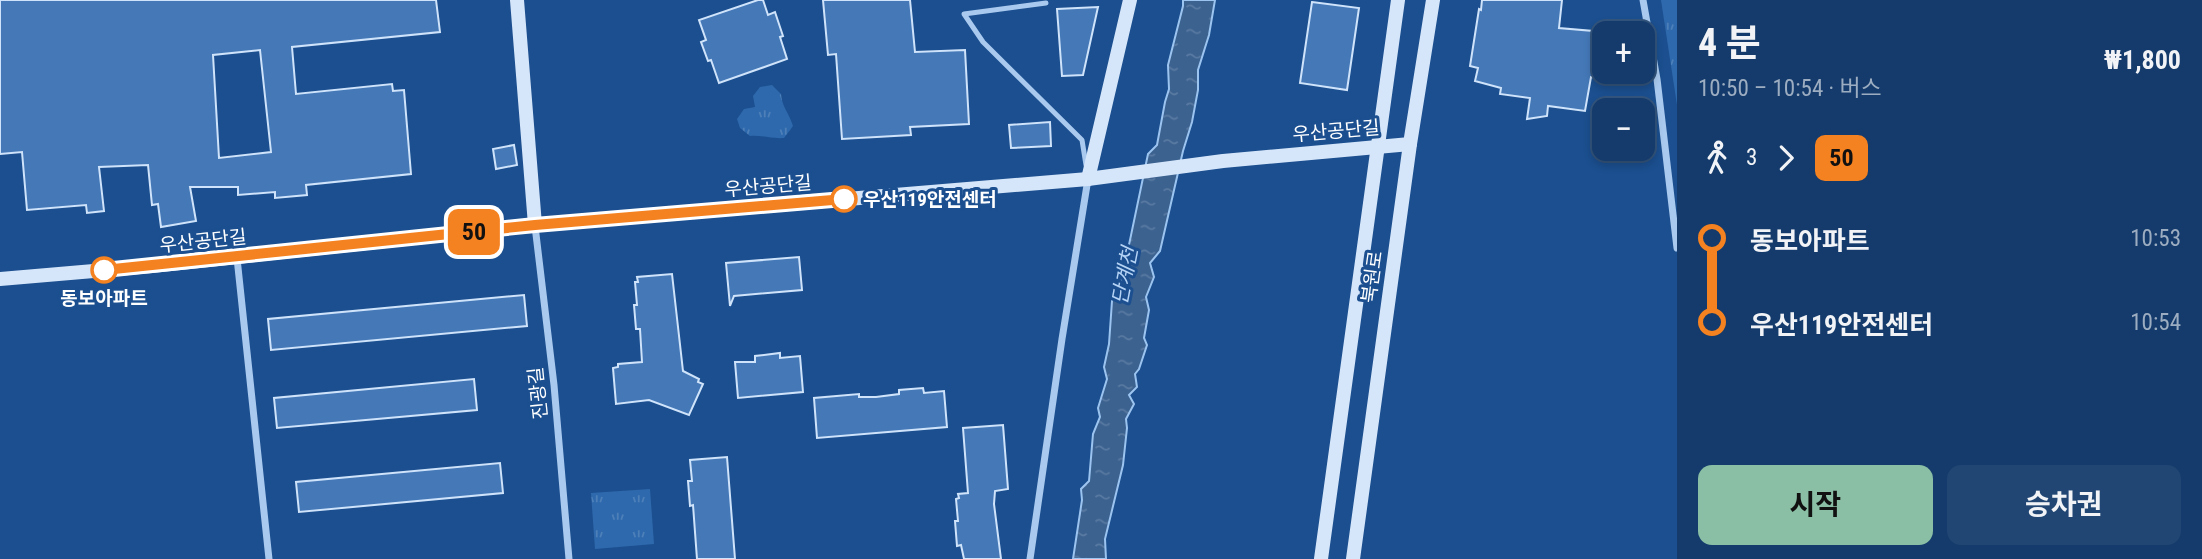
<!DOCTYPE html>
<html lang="ko">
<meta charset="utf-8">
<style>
:root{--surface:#143b6b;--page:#214673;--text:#f1f3f6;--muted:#9dadc1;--line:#33557e;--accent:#8abfa5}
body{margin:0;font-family:"Roboto Condensed","Noto Sans KR",sans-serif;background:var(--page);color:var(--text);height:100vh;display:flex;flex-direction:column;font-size:26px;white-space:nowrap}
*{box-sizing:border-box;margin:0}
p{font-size:23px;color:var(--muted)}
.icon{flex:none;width:38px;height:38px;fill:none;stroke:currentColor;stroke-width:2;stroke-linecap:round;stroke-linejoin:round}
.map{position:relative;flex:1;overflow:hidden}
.panel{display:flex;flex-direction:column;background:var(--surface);width:525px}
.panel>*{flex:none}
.badge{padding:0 14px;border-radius:10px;font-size:24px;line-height:46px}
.fabs{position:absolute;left:1592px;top:21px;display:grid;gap:14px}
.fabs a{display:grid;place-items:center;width:63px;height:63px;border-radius:14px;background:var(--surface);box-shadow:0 4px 10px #0003,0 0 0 2px var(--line);font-size:35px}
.map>.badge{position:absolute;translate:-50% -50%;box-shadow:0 0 0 4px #fff}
.legs{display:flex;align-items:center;gap:10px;height:77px;padding:0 21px;font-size:23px}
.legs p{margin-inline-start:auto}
.summary{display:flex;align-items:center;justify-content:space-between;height:119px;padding:0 21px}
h1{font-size:38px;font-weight:700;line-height:52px}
.primary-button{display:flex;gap:14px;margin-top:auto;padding:14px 21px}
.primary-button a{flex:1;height:80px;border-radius:14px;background:var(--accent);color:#111;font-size:28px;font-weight:700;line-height:80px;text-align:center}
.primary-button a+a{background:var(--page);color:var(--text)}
ul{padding:0 21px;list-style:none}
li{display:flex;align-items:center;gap:24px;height:84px;font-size:26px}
li i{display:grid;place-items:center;width:10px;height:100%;margin:0 9px;background:currentColor}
li i::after{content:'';width:18px;height:18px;margin:-9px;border:5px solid;border-radius:50%;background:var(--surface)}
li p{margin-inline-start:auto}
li:first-child i{background:linear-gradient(#0000 50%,currentColor 0)}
li:last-child i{background:linear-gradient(currentColor 50%,#0000 0)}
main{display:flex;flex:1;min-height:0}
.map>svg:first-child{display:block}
</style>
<main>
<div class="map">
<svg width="1677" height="559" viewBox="0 0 1677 559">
<defs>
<pattern id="park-tufts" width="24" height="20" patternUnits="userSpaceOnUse" patternTransform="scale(1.75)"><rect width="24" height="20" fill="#2e69ad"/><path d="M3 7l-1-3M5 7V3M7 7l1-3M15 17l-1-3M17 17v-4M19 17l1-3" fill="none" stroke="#4d80b9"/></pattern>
<pattern id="water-ripples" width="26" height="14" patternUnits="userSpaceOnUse" patternTransform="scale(1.75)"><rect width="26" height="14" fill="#3c6290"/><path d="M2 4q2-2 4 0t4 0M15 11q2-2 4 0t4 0" fill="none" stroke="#597aa1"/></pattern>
</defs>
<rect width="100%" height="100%" fill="#1b4f8f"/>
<g fill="url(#park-tufts)">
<path d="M1661 0H1677V105Z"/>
<path d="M772 85 781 94C782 107 789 113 793 126L784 138C772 139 762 135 750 136L740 128 737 119 744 109 755 107 753 96 760 87Z"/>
<path d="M650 489 654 544 595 549 591 493Z"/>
</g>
<path fill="url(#water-ripples)" stroke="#9cc4f0" stroke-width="2" d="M1183 0H1215L1209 35 1198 70V90L1192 122 1183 151 1160 251 1150 263 1154 277 1146 297 1149 310 1144 338 1147 345 1139 369 1135 374 1137 387 1129 395 1134 404 1126 419 1127 428 1123 465 1105 539 1106 559H1073L1082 500 1081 489 1089 481 1093 434 1100 417 1098 408 1107 379 1104 367 1109 344 1112 301 1121 283 1148 154 1157 145 1165 102 1169 89 1168 65 1183 6Z"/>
<g fill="#4478b7" stroke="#cfe3fa" stroke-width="2" fill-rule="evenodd">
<path d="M0 0H436L440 32 292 47 296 94 392 84 393 91 404 90 411 174 306 185 307 195 275 198V192L238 195V187H190L196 221 161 227 158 204 152 205 148 165 99 167 104 211 87 213 86 205 27 210 22 152 0 154ZM260 50 271 152 219 158 213 55Z"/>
<path d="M758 0H763L768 15 775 12 783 36 780 37 787 59 719 83 711 60 708 61 701 42 706 40 699 20Z"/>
<path d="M823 0H910L915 52 965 50 969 124 910 127 911 135 842 139 836 54 828 55Z"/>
<path d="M1482 0H1562L1559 28 1605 32 1604 78 1591 77 1585 111 1548 106 1547 116 1527 119 1530 98 1500 94 1501 88 1475 81 1478 68 1470 66 1479 9 1481 10Z"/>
<path d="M1312 2 1359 8 1347 90 1300 83Z"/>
<path d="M1098 7 1083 75 1062 76 1057 9Z"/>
<path d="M1050 122 1051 146 1011 148 1009 125Z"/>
<path d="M514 145 517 165 496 169 493 149Z"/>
<path d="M799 257 802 290 734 296 730 306 726 263Z"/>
<path d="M672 274 683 371 699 379 698 382 703 384 689 415 649 400 616 404 613 368 618 367V364L642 362 640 329H636L634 305H637L635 282H638L637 277Z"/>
<path d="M524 295 527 326 271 350 268 319Z"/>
<path d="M780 353V358L800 356 803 392 738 398 735 362H755V356Z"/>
<path d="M474 379 477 410 277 428 274 398Z"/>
<path d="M923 388 924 393 944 391 947 427 817 438 814 398 859 394V397H876L899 394V390Z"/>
<path d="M1003 425 1008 489 995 491 994 504 1001 559H964L961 545 957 546 955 521H958L956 499 959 498 958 494 968 493 963 428Z"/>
<path d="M727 457 735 559H697L693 505 690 506 688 481H692L690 460Z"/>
<path d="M500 463 503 493 299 512 296 482Z"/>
</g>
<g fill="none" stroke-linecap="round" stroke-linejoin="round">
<path stroke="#a9c9ee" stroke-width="5" d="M1046 3 964 14 983 42 1082 140 1086 165"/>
<g stroke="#a9c9ee" stroke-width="7">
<path d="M1643 0 1657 79 1677 248"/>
<path d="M535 226 554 385 569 559"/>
<path d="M237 258 269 559"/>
<path d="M1030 559 1062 339 1088 179"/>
</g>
<g stroke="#d6e6fa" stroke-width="14">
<path d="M517 0 535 225"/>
<path d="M1088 179 1130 0"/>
<path d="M0 279 152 266 535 225 1088 179 1223 161 1410 144"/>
<path d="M1321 559 1398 0"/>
<path d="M1353 559 1410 144 1433 0"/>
</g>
</g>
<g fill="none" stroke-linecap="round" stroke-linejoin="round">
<g stroke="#fff" stroke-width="16">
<path id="line-1" d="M104 270 535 225 844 199"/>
</g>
<use href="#line-1" stroke="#f58220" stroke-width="10"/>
</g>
<g fill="#fff" stroke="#f58220" stroke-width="3.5">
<circle cx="844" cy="199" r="12"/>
<circle cx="104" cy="270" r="12"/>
</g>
<g text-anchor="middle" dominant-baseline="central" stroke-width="6" stroke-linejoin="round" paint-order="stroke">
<g font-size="19" fill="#fff" stroke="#1b4f8f">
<text transform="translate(1336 131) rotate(-5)">우산공단길</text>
<text transform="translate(768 186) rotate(-5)">우산공단길</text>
<text transform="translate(203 241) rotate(-6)">우산공단길</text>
<text transform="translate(1372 277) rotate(-82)">북원로</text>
<text transform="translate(538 393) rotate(-96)">진광길</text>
</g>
<g font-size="19" font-weight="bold" fill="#fff" stroke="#1b4f8f" text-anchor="start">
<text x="863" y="199">우산119안전센터</text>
<text x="104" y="298" text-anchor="middle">동보아파트</text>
</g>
<g font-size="21" font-style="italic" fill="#b5d3f5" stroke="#1b4f8f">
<text transform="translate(1125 276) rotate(-79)">단계천</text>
</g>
</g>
</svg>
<div class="fabs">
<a>+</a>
<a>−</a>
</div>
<b class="badge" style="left:474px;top:232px;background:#f58220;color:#111">50</b>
</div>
<section class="panel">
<div class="summary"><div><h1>4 분</h1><p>10:50 – 10:54 · 버스</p></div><b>₩1,800</b></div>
<div class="legs"><svg class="icon" aria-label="walk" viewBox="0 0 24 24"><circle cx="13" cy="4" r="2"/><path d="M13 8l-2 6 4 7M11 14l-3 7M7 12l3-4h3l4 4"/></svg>3<svg class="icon" aria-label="forward" viewBox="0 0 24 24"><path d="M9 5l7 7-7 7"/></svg><b class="badge" style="background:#f58220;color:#111">50</b></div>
<ul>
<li><i style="color:#f58220"></i><b>동보아파트</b><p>10:53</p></li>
<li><i style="color:#f58220"></i><b>우산119안전센터</b><p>10:54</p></li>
</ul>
<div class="primary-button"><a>시작</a><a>승차권</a></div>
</section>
</main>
